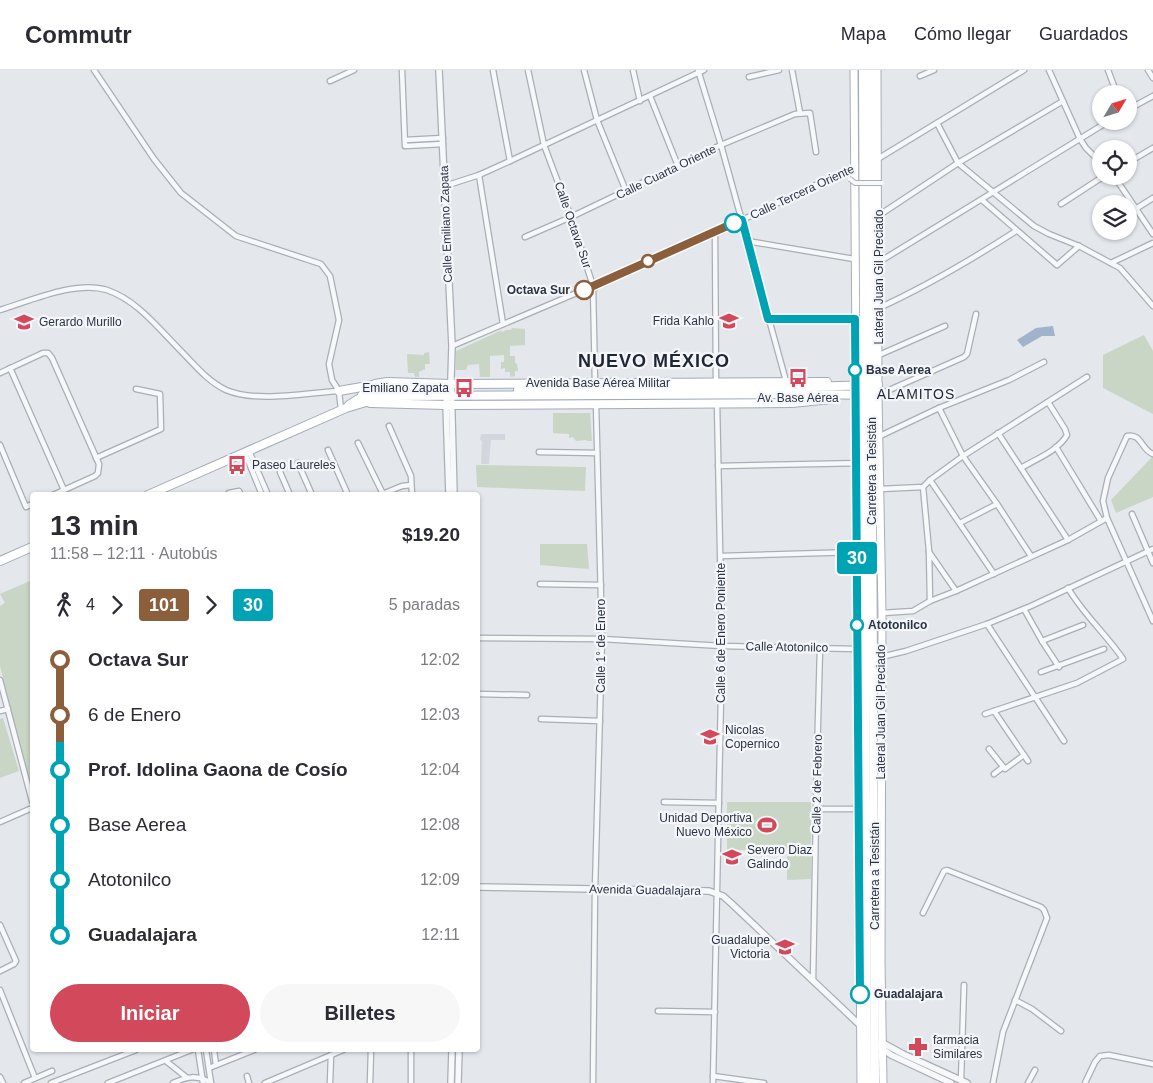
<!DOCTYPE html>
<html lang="es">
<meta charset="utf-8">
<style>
:root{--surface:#fff;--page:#f7f7f7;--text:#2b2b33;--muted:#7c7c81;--line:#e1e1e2;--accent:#d1495b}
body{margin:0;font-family:Arial,sans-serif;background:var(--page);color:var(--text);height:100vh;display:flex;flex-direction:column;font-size:19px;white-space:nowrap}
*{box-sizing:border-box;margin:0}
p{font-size:16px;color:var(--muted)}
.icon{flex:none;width:28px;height:28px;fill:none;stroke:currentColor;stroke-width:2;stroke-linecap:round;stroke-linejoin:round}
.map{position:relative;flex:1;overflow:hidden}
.panel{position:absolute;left:30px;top:422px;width:450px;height:560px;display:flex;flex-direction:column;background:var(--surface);border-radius:5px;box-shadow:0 1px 4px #0004}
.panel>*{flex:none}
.badge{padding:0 10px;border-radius:4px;font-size:18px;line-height:32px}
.needle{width:32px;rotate:52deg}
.fabs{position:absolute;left:1092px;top:15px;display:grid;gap:10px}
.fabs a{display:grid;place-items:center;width:45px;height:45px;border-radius:50%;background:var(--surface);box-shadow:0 1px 4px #0004;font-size:25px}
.map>.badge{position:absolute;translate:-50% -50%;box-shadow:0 0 0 2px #fff}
.legs{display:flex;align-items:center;gap:8px;height:55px;padding:0 20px;font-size:16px}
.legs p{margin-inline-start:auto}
.overview{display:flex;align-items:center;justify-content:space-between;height:85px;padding:0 20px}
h1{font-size:28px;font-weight:700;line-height:38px}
.action{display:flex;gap:10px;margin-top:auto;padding:10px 20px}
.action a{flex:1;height:58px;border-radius:30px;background:var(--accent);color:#fff;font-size:20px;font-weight:700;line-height:58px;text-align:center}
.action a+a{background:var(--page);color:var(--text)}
ul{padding:0 20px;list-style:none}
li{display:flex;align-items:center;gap:18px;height:55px;font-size:19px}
li i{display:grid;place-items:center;width:8px;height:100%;margin:0 6px;background:currentColor}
li i::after{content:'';width:12px;height:12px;margin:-6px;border:4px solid;border-radius:50%;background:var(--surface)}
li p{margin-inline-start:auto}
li:first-child i{background:linear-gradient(#0000 50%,currentColor 0)}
li:last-child i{background:linear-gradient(currentColor 50%,#0000 0)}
header{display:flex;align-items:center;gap:30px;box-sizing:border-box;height:70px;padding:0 25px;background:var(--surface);border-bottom:1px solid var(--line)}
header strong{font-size:24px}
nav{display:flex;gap:28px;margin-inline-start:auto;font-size:18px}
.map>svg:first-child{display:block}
</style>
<header>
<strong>Commutr</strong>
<nav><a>Mapa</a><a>Cómo llegar</a><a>Guardados</a></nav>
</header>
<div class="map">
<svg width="1153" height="1013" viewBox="0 0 1153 1013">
<rect width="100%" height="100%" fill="#e4e7ec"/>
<path fill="#d2d6de" d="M481 364H505V370H491L489 394H481L482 371 480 370Z"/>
<g fill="#c9d6c5">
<path d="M512 258 525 259V275L510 276V286H515V293L517 294 518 301H515V306L510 307V302H505V298L501 299V292H504V285L490 286V307H480L479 294 468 295 466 300H456V281L500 261 504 262 505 260H511Z"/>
<path d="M1144 265 1153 281V344L1103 318V285Z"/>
<path d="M429 282 430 294H425V299L419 302V307H415L414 303H408L407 284 424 285V283Z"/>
<path d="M553 343H590L592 371H587L586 370 576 371 573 367 569 368V364L553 363Z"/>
<path d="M1153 386V427L1116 443 1111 430Z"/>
<path d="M476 395 586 397 585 421 477 417Z"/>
<path d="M540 474H587L589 499 540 495Z"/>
<path d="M32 510V722L0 596V536L5 533 0 524Z"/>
<path d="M3 648 19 701 0 708V649Z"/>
<rect x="727" y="732" width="84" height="48"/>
<path d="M787 783H811V809L787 810Z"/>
</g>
<path fill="#9fb4cc" d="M1053 256 1055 266H1042L1023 277 1017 270 1036 258Z"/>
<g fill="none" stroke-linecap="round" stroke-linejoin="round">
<g stroke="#a9aeb7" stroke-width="7">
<g id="minor">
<path d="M94 0 154 89 181 123 236 166 321 194 330 206 339 250 329 294 332 310 339 321 341 340"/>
<path d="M402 0 405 76 443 74"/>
<path d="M493 0 510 91"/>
<path d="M528 0 544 75 571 147 593 216 595 313"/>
<path d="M584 0 597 50 626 121"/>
<path d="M633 0 640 31"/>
<path d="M698 0 721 75 786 311"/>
<path d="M792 0 800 43"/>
<path d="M1049 0 1080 69 1086 78 1101 93"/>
<path d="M1108 0 1117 24"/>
<path d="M1148 0 1153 8"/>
<path d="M920 6 934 0"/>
<path d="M749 7 779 0"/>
<path d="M330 11 354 0"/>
<path d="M650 26 678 96"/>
<path d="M1129 39 1153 26"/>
<path d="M937 53 958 93 1034 156 1049 164 1079 176 1120 198 1153 236"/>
<path d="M405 70 443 68"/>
<path d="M876 90 1024 0"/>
<path d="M1129 92 1153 78"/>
<path d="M479 105 503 254"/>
<path d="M1114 106 1153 164"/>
<path d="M445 116 479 105 510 91 704 0"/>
<path d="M982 130 1057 195 1079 176"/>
<path d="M1061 134 1104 106"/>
<path d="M1137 138 1153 128"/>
<path d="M878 146 958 93 1063 31"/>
<path d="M715 162 716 313"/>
<path d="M525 167 571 147 721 75 795 44 810 43 816 82"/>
<path d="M747 171 854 189"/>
<path d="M879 192 1109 51"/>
<path d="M1111 193 1153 173"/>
<path d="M879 238C929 215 971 190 1016 161"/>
<path d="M0 240C30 231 76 210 107 220 137 230 159 259 180 280 194 294 207 311 226 320 257 333 305 323 339 321"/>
<path d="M768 249H855"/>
<path d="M452 276 593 216 742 150 856 96"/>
<path d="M879 285 945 256"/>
<path d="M10 298 64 420"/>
<path d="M0 303 43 283H48L52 288 99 394 98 403 95 406 53 425"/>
<path d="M878 325 964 287 967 284 976 244"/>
<path d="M939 338 963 386 997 434 1031 486"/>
<path d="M389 356 411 406 412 425"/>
<path d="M998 363 1068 470"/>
<path d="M880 366 939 338 1009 310 1044 292"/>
<path d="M358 373 383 424"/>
<path d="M0 375 26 437 32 434"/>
<path d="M1056 377 1101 451"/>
<path d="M328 380 348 425"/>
<path d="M249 381 268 425"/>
<path d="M539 382 597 383"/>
<path d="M245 383 262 425"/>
<path d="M1153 384C1141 380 1142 363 1127 366L1108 408 1103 431 1107 448 1153 551"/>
<path d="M96 388 161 359 160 324 136 319"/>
<path d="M298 393 312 425"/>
<path d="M718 396 864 393"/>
<path d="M1021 398C1036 389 1058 381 1067 365L1065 359 1048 332"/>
<path d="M280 402 290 425"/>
<path d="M930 410 994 504"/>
<path d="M923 417 929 481 930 531"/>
<path d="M880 419 923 417 930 410 963 386 1087 307"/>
<path d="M229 423 239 421 241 425"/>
<path d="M380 425 402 416 411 415"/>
<path d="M1132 444 1153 493"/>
<path d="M960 453 997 434"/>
<path d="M929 482 956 521"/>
<path d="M721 486 857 482"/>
<path d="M540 514 601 515"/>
<path d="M1024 539 1042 571 1059 597"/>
<path d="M882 543 913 541 930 531 956 521 1068 470 1107 448"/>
<path d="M987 554 1064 671"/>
<path d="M478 568 602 569 722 576 857 579"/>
<path d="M1042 571 1083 555"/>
<path d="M881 587 906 581 987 554 1031 536 1153 479"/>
<path d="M1041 602 1104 579"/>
<path d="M0 610 32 731"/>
<path d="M478 624 527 625"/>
<path d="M0 641 8 639"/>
<path d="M994 641 1028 691"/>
<path d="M985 644 1077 613 1123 589C1106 564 1083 544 1068 518"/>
<path d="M541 649 600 651"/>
<path d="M989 679 1005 699 1024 685"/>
<path d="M994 704 1003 697"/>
<path d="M664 732 719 733"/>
<path d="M817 739H859"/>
<path d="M0 752 32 738"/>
<path d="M923 843 944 801 947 800 1041 837 1044 840 1047 848 1003 962 993 1013"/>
<path d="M0 855 16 891 14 894 0 901"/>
<path d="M813 911 817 687 820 578"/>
<path d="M0 920 35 1008"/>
<path d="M1015 930 1032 939 1061 961"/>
<path d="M658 941 715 942"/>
<path d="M198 980 203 1013"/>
<path d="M206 980 211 1013"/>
<path d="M214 980 216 995"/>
<path d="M166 991 186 1007"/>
<path d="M209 998 254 980"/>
<path d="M247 1006 249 1013"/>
<path d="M713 1006 764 1013"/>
<path d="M0 1007 3 1013"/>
<path d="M961 1011 964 915"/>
<path d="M24 1013 52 1001"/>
<path d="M51 1013 136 980"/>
<path d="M108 1013 191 980"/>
<path d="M173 1013C186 1007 197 1004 211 1013"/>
<path d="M265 1013 343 980"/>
<path d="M330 1013 331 985"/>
<path d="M370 1013 371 980"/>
<path d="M411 1013V980"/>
<path d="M593 1013 595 819 602 569 596 334"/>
<path d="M713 1013 722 576 717 333"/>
<path d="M1028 1013 1035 1000"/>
<path d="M1085 1013 1095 992 1100 986 1109 985 1153 994"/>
</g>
</g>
<g stroke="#a9aeb7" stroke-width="8">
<g id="tertiary">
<path d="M439 0 452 276 451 308 454 425"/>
<path d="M447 322 446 335 449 425"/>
<path d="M478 817 709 821 723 826 732 834 862 957"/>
<path d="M881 972 903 984 967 1013"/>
<path d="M880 977 891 985 951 1013"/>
<path d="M451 1013 452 980"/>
<path d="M458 1013 459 980"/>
</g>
</g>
<g stroke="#a9aeb7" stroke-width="9">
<g id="secondary">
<path d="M854 0 861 1013"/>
<path d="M877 0 878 325 882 543 881 892 883 1013"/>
</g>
</g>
<g stroke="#a3abb8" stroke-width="10">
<g id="primary">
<path d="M863 0 867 1013"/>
<path d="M870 0 875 1013"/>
<path d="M518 320 725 319 878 315"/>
<path d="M339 321 373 315"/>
<path d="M362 325 375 314 387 312 451 314 827 312"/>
<path d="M370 333 446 335 792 333 831 329"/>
<path d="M349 335C375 315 408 320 439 321"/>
<path d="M148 425 346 338 386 326 802 324 878 325"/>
<path d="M0 491 32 477"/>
</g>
</g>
<use href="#minor" stroke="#f7f8fa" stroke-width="4.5"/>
<use href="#tertiary" stroke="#f7f8fa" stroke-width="5.5"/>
<use href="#secondary" stroke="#fff" stroke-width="7"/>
<use href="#primary" stroke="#fff" stroke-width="8"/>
<g stroke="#a9aeb7" stroke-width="6" stroke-linecap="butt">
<path id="pedestrian-bridge" d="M850 109 855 113H882"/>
</g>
<use href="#pedestrian-bridge" stroke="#f7f8fa" stroke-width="4"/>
</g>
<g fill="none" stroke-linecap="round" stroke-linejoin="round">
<g stroke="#fff" stroke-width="11">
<path id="line-1" d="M584 220 734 153"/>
</g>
<g stroke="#fff" stroke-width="11">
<path id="line-2" d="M734 153 742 150 768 249H855L860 924"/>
</g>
<use href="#line-1" stroke="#8b5e3c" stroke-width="8"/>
<use href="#line-2" stroke="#00a3b4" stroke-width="8"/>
</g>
<defs>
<g id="school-bare" transform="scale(1.5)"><path d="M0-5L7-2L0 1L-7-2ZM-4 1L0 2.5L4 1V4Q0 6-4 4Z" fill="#d1495b" stroke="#f4f6f9" stroke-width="2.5" paint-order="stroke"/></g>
<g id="bus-bare" transform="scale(1.5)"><path d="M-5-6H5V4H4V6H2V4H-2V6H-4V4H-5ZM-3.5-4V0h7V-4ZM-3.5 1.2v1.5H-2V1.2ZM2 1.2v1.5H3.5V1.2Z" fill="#d1495b" stroke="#f4f6f9" stroke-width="2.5" paint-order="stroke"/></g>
<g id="stadium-bare" transform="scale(1.5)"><path d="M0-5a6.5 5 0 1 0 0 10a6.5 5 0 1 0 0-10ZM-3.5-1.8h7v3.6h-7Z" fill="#d1495b" stroke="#f4f6f9" stroke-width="2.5" paint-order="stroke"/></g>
<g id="pharmacy-bare" transform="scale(1.5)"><path d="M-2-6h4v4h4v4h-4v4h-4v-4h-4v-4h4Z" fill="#d1495b" stroke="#f4f6f9" stroke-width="2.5" paint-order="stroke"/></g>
</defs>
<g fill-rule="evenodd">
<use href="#school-bare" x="729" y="251"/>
<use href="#school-bare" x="24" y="252"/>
<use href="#bus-bare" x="798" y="308"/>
<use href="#bus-bare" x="464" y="318"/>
<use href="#bus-bare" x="237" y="395"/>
<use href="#school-bare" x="710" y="667"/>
<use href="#stadium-bare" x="767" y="755"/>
<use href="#school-bare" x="732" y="787"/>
<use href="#school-bare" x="785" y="877"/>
<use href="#pharmacy-bare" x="918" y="977"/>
</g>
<g fill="#fff" stroke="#00a3b4" stroke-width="2.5">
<circle cx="734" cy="153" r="9"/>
<circle cx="855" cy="300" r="6"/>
<circle cx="857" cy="555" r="6"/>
<circle cx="860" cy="924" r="9"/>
</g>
<g fill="#fff" stroke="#8b5e3c" stroke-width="2.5">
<circle cx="648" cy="191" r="6"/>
<circle cx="584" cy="220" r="9"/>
</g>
<g text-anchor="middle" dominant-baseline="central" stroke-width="4.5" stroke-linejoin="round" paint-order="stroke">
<g font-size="12" fill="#2b3445" stroke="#f4f6f9">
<text transform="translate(666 102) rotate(-26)">Calle Cuarta Oriente</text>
<text transform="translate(802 122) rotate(-25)">Calle Tercera Oriente</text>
<text transform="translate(446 154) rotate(-92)">Calle Emiliano Zapata</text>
<text transform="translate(573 155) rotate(71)">Calle Octava Sur</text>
<text transform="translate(879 207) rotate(-90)">Lateral Juan Gil Preciado</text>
<text x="598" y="313">Avenida Base Aérea Militar</text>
<text transform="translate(872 401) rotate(-90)">Carretera a Tesistán</text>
<text transform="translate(721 563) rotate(-90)">Calle 6 de Enero Poniente</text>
<text transform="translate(601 576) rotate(-90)">Calle 1° de Enero</text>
<text transform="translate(787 577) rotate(1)">Calle Atotonilco</text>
<text transform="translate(881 642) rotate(-90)">Lateral Juan Gil Preciado</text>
<text transform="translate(817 714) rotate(-89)">Calle 2 de Febrero</text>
<text transform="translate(875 806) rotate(-90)">Carretera a Tesistán</text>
<text transform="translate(645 820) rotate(1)">Avenida Guadalajara</text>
</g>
<g font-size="12" font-weight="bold" fill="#2b3445" stroke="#f4f6f9" text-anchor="start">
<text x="570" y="220" text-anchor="end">Octava Sur</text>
<text x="866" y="300">Base Aerea</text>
<text x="868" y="555">Atotonilco</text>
<text x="874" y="924">Guadalajara</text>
</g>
<g font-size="12" fill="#2b3445" stroke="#f4f6f9" text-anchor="start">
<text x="714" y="251" text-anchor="end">Frida Kahlo</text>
<text x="39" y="252">Gerardo Murillo</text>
<text x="449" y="318" text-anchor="end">Emiliano Zapata</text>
<text x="798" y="328" text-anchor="middle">Av. Base Aérea</text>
<text x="252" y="395">Paseo Laureles</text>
<text x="725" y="660">Nicolas<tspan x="725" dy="14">Copernico</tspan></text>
<text x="752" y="748" text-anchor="end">Unidad Deportiva<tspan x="752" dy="14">Nuevo México</tspan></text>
<text x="747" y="780">Severo Diaz<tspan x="747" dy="14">Galindo</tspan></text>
<text x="770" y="870" text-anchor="end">Guadalupe<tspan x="770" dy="14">Victoria</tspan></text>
<text x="933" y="970">farmacia<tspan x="933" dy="14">Similares</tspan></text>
</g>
<g font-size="14" letter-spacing="1" fill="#1d2536" stroke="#f4f6f9">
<text x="916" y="324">ALAMITOS</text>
</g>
<g font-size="18" font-weight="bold" letter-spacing="1" fill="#1d2536" stroke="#f4f6f9">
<text x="654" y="291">NUEVO MÉXICO</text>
</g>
</g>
</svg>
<div class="fabs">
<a><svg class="needle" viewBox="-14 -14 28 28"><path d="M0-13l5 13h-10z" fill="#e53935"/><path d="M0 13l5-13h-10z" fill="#7c7c81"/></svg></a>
<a><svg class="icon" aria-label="locate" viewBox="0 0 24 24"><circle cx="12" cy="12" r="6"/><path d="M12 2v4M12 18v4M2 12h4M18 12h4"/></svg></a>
<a><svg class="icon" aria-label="layers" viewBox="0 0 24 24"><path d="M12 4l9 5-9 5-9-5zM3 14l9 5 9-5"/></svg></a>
</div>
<b class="badge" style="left:857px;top:488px;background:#00a3b4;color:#fff">30</b>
<section class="panel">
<div class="overview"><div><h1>13 min</h1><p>11:58 – 12:11 · Autobús</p></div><b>$19.20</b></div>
<div class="legs"><svg class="icon" aria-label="walk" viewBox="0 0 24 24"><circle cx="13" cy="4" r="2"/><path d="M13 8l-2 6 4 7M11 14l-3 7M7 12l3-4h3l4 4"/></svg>4<svg class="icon" aria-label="forward" viewBox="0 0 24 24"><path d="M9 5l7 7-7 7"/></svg><b class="badge" style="background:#8b5e3c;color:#fff">101</b><svg class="icon" aria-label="forward" viewBox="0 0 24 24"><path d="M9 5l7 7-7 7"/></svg><b class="badge" style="background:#00a3b4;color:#fff">30</b><p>5 paradas</p></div>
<ul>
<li><i style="color:#8b5e3c"></i><b>Octava Sur</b><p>12:02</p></li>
<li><i style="color:#8b5e3c"></i><span>6 de Enero</span><p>12:03</p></li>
<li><i style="color:#00a3b4"></i><b>Prof. Idolina Gaona de Cosío</b><p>12:04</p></li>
<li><i style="color:#00a3b4"></i><span>Base Aerea</span><p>12:08</p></li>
<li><i style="color:#00a3b4"></i><span>Atotonilco</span><p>12:09</p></li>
<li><i style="color:#00a3b4"></i><b>Guadalajara</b><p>12:11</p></li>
</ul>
<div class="action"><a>Iniciar</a><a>Billetes</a></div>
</section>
</div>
